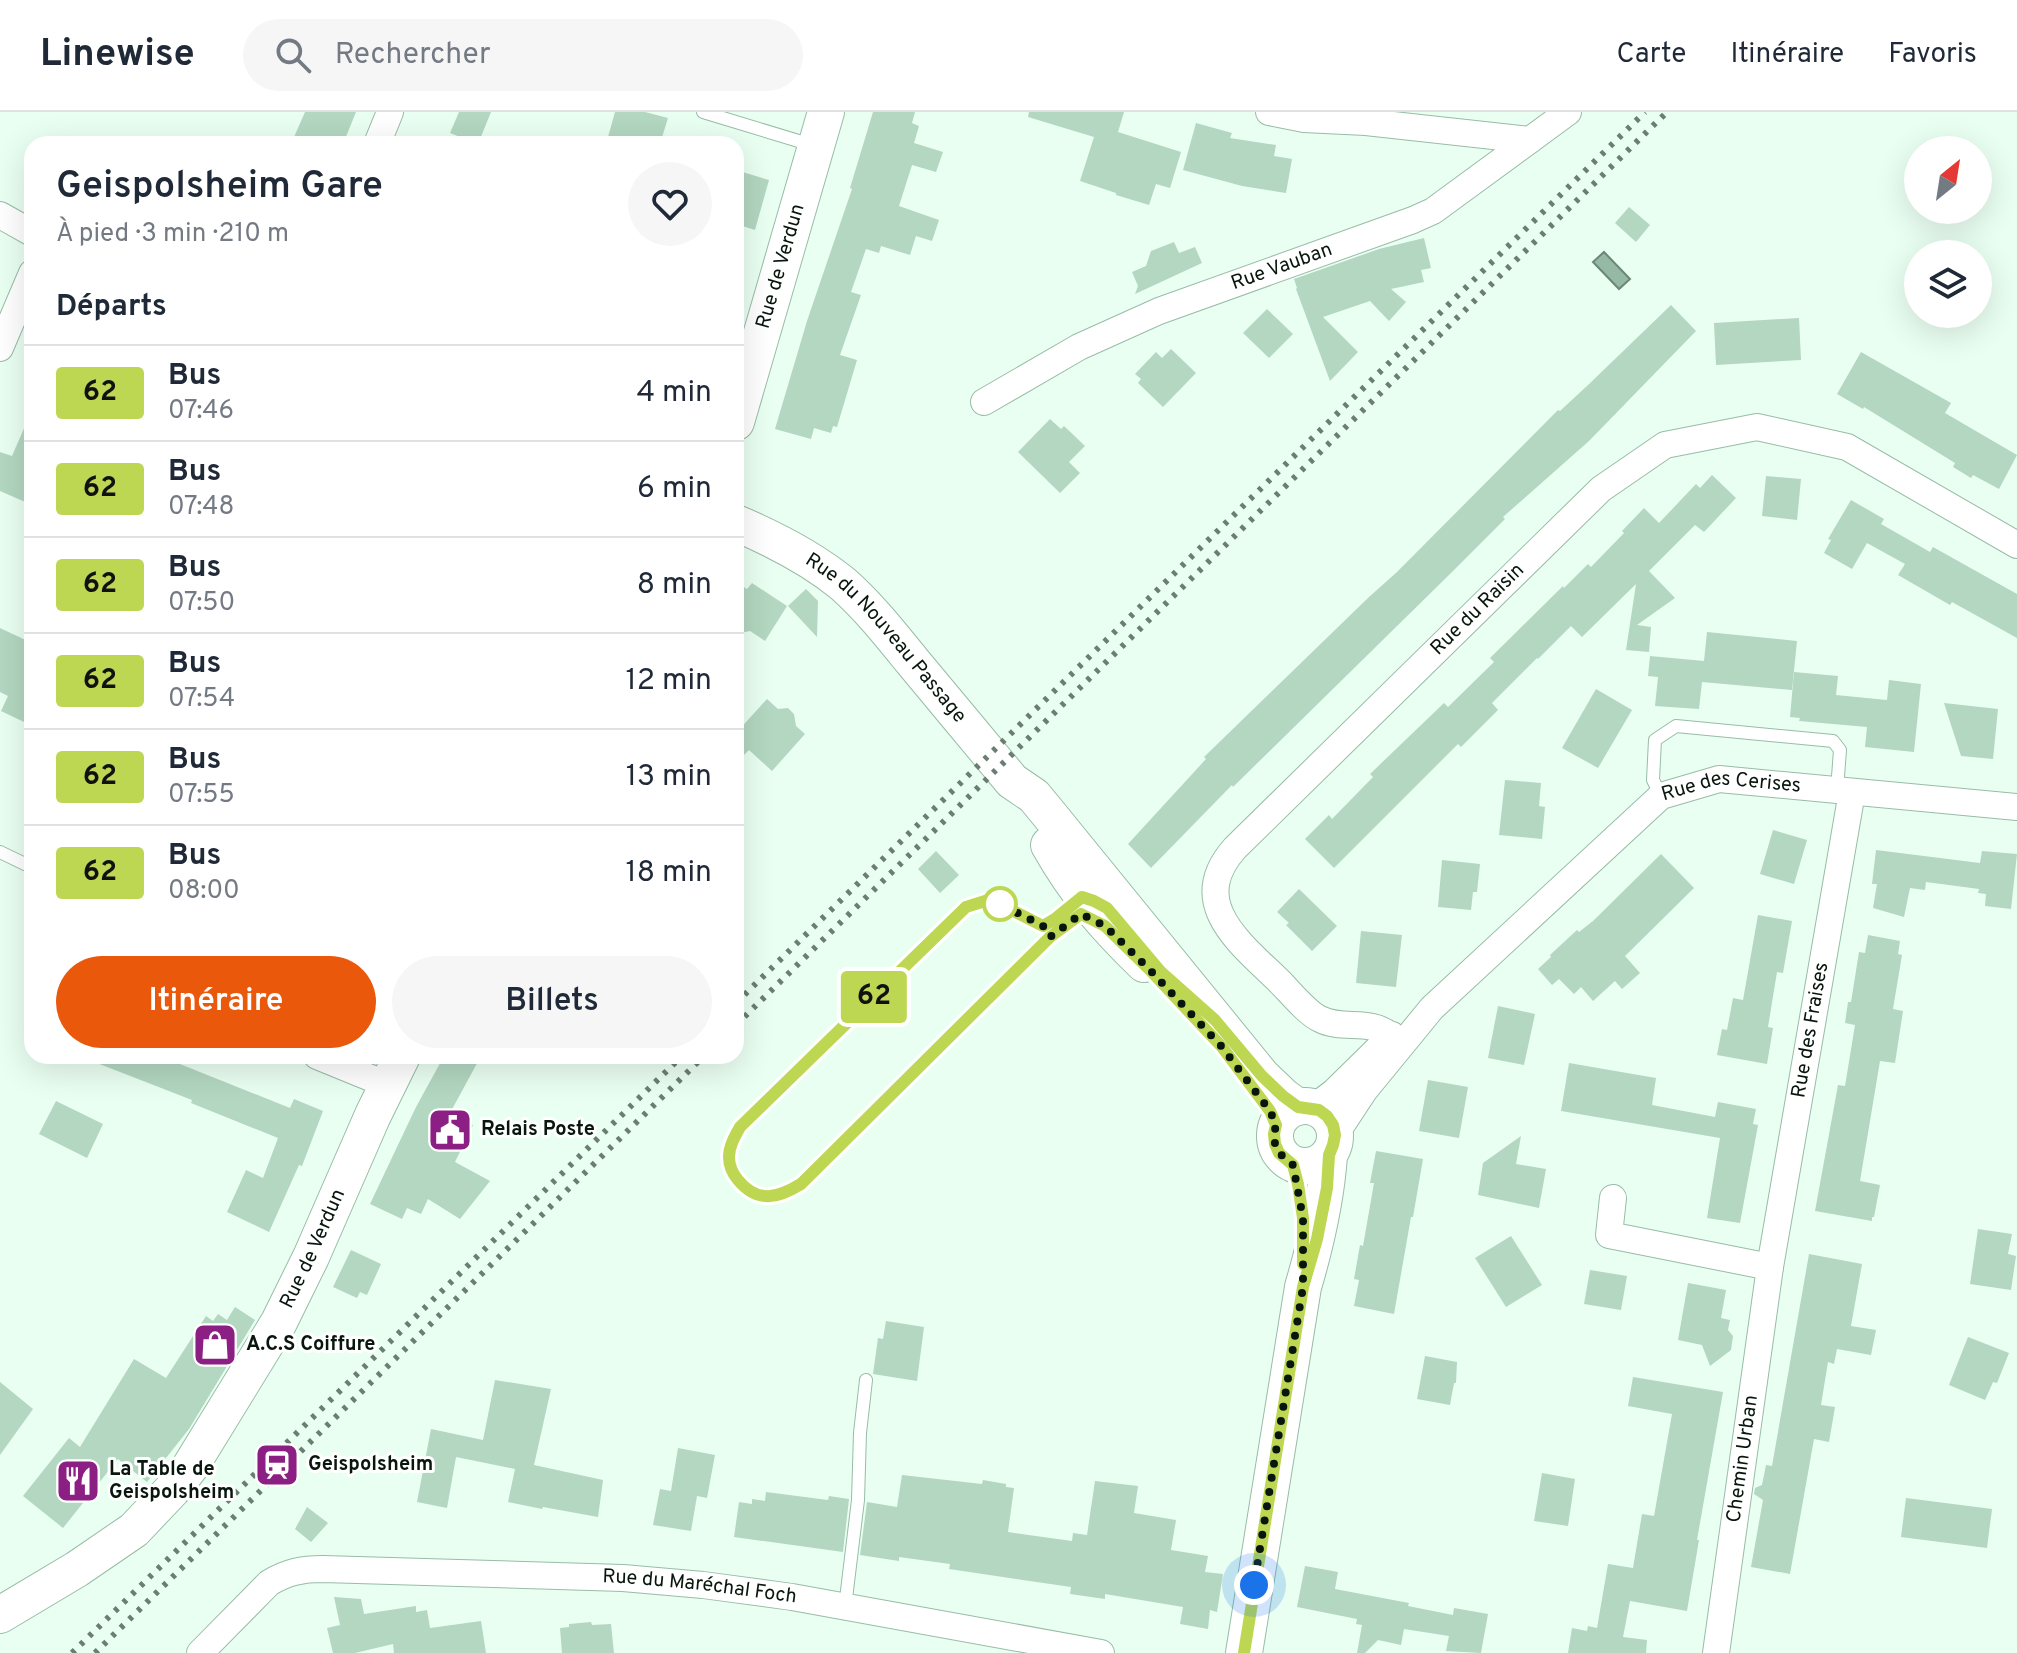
<!DOCTYPE html>
<html lang="fr">
<meta charset="utf-8">
<style>
:root{--surface:#fff;--page:#f6f6f7;--text:#1f2937;--muted:#747a83;--line:#e0e1e3;--accent:#ea580c}
body{margin:0;font-family:Overpass,sans-serif;background:var(--page);color:var(--text);height:100vh;display:flex;flex-direction:column;font-size:30px;white-space:nowrap}
*{box-sizing:border-box;margin:0}
p{font-size:26px;color:var(--muted)}
.icon{flex:none;width:44px;height:44px;fill:none;stroke:currentColor;stroke-width:2;stroke-linecap:round;stroke-linejoin:round}
.map{position:relative;flex:1;overflow:hidden}
.drawer{position:absolute;left:24px;top:24px;width:720px;height:928px;display:flex;flex-direction:column;background:var(--surface);border-radius:24px;box-shadow:0 8px 32px #0002}
.drawer>*{flex:none}
.badge{padding:0 16px;border-radius:6px;font-size:28px;line-height:52px}
.needle{width:52px;rotate:30deg}
.tools{position:absolute;left:1904px;top:24px;display:grid;gap:16px}
.tools a{display:grid;place-items:center;width:88px;height:88px;border-radius:50%;background:var(--surface);box-shadow:0 8px 32px #0002;font-size:40px}
.you{position:absolute;width:40px;height:40px;margin:-20px;border:6px solid #fff;border-radius:50%;background:#1a73e8;box-shadow:0 0 0 12px #1a73e833}
.map>.badge{position:absolute;translate:-50% -50%;box-shadow:0 0 0 4px #fff}
h2{padding:0 32px;font-size:30px;line-height:72px}
.round{display:grid;place-items:center;flex:none;width:84px;height:84px;border-radius:42px;background:var(--page)}
.summary{display:flex;align-items:center;justify-content:space-between;height:136px;padding:0 32px}
h1{font-size:38px;font-weight:600;line-height:60px}
.action{display:flex;gap:16px;margin-top:auto;padding:16px 32px}
.action a{flex:1;height:92px;border-radius:48px;background:var(--accent);color:#fff;font-size:32px;font-weight:600;line-height:92px;text-align:center}
.action a+a{background:var(--page);color:var(--text)}
ul{padding:0;list-style:none}
li{display:flex;align-items:center;gap:24px;height:96px;padding:0 32px;border-top:2px solid var(--line)}
li div{flex:1}
li b{display:block;font-size:30px}
li em{font-style:normal}
li .badge{min-width:88px;font-weight:700;text-align:center}
header{display:flex;align-items:center;gap:48px;box-sizing:border-box;height:112px;padding:0 40px;background:var(--surface);border-bottom:2px solid var(--line)}
header strong{font-size:38px}
nav{display:flex;gap:44px;margin-inline-start:auto;font-size:28px}
.search{width:560px;height:72px;background:var(--page);display:flex;align-items:center;gap:20px;box-sizing:border-box;padding:0 28px;border-radius:44px;color:var(--muted);font-size:30px}
.map>svg:first-child{display:block}
</style>
<header>
<strong>Linewise</strong>
<div class="search"><svg class="icon" aria-label="search" viewBox="0 0 24 24"><circle cx="10" cy="10" r="6"/><path d="M15 15l6 6"/></svg>Rechercher</div>
<nav><a>Carte</a><a>Itinéraire</a><a>Favoris</a></nav>
</header>
<div class="map">
<svg width="2017" height="1541" viewBox="0 0 2017 1541">
<rect width="100%" height="100%" fill="#e9fff1"/>
<path fill="#95b9a4" stroke="#6b8877" stroke-width="2" d="M1604 140 1630 167 1619 177 1593 150Z"/>
<g fill="#b3d7c1">
<path d="M305 0H356L343 32H291Z"/>
<path d="M459 0H491L478 32 450 21Z"/>
<path d="M615 0H645L668 6 660 32H606Z"/>
<path d="M873 0H915L912 11 919 14 914 31 943 40 936 60 912 53 899 94 939 108 932 129 916 124 910 143 881 134 879 141 866 137 851 180 861 183 840 243 857 248 837 315 833 314 831 321 814 316 811 327 775 317 807 209 852 77 850 76Z"/>
<path d="M1029 0H1124L1118 20 1181 40 1170 76 1156 72 1149 93 1116 83V81L1080 69 1094 25 1028 5Z"/>
<path d="M1196 11 1232 21 1230 26 1276 33 1274 44 1292 47 1286 81 1242 74 1183 58Z"/>
<path d="M736 58 769 68 755 118 736 112Z"/>
<path d="M1629 95 1650 113 1636 130 1615 111Z"/>
<path d="M1424 126 1431 156 1421 158 1424 170 1391 177 1406 190 1389 209 1370 189 1323 205 1358 240 1330 269 1296 177 1297 176 1294 167 1379 137Z"/>
<path d="M1174 130 1179 141 1195 135 1202 151 1135 182 1138 174 1132 160 1146 154 1151 139Z"/>
<path d="M1671 193 1696 219 1589 329 1503 405 1505 407 1451 461 1233 675 1232 673 1151 756 1128 732 1206 647 1204 645 1369 485 1397 460 1558 298 1560 299 1588 273Z"/>
<path d="M1267 197 1293 222 1269 246 1243 221Z"/>
<path d="M1799 206 1801 248 1716 253 1714 211Z"/>
<path d="M1171 237 1196 261 1163 295 1138 271 1141 267 1135 262 1156 240 1162 246Z"/>
<path d="M1861 240 1951 291 1945 301 2017 343 1999 377 1973 363 1971 366 1953 355 1955 351 1864 295 1863 297 1837 282Z"/>
<path d="M32 298V393L0 379V340L12 344Z"/>
<path d="M1050 307 1061 317 1064 314 1085 334 1069 350 1080 361 1060 381 1018 340Z"/>
<path d="M1712 363 1736 386 1704 420 1695 413 1649 459 1675 486 1637 513 1651 515 1649 540 1626 538 1636 472 1582 525 1571 514 1538 547 1537 546 1492 591 1498 598 1461 635 1458 632 1334 756 1305 727 1329 703 1332 707 1373 665 1370 662 1444 591 1448 595 1494 550 1490 546 1563 474 1564 476 1588 452 1591 455 1624 421 1622 419 1644 396 1659 411 1696 372 1700 376Z"/>
<path d="M1766 364 1801 367 1797 408 1762 404Z"/>
<path d="M1851 388 1884 407 1881 412 1930 440 1933 435 2017 482V526L1952 490 1950 493 1898 463 1905 452 1867 431 1852 457 1824 441 1831 428 1828 427Z"/>
<path d="M736 470 747 477 752 471 787 494 765 529 750 519 736 522Z"/>
<path d="M806 477 818 489 817 525 788 494Z"/>
<path d="M0 516 32 531V595L24 610 1 599 8 584 0 580Z"/>
<path d="M1707 520 1797 529 1792 578 1702 570 1699 597 1655 594 1658 565 1648 564 1650 544 1704 549Z"/>
<path d="M1794 560 1838 564 1836 583 1887 588 1889 568 1921 572 1914 640 1865 635 1867 615 1799 609 1800 606 1790 605Z"/>
<path d="M1596 577 1632 598 1598 656 1562 636Z"/>
<path d="M767 587 778 597 788 596 794 602 796 614 805 622 772 659 749 638 736 651V621Z"/>
<path d="M1944 591 1998 597 1993 647 1961 644Z"/>
<path d="M1505 668 1541 671 1539 694 1545 695 1542 727 1499 723Z"/>
<path d="M1773 718 1807 728 1794 772 1760 762Z"/>
<path d="M1876 738 1980 751 1982 739 2017 742 2011 797 1985 794 1986 782 1978 781 1979 777 1926 770 1925 778 1910 776 1904 805 1873 796 1877 772H1872Z"/>
<path d="M936 739 959 763 940 781 918 757Z"/>
<path d="M1661 742 1694 776 1625 844 1640 861 1622 877 1615 869 1593 889 1581 875 1574 882 1559 867 1552 873 1538 857 1551 845 1550 843 1577 818 1579 820 1593 809Z"/>
<path d="M1442 748 1480 752 1477 780H1473L1471 798 1438 795Z"/>
<path d="M1299 777 1337 814 1312 839 1286 813 1289 811 1277 800Z"/>
<path d="M1758 803 1792 809 1783 861 1777 860 1768 915 1773 916 1767 952 1717 943 1722 917 1727 918 1733 886 1743 888Z"/>
<path d="M1361 819 1402 823 1396 875 1356 871Z"/>
<path d="M1868 823 1900 829 1898 842 1902 843 1893 897 1903 899 1895 951 1880 949 1860 1069 1880 1073 1874 1105H1872V1109L1815 1099 1838 973 1845 974 1855 913 1845 911 1848 890H1851L1859 840 1865 841Z"/>
<path d="M1498 894 1535 902 1524 953 1488 946Z"/>
<path d="M84 944H160L290 996 294 987 323 999 302 1054 299 1053 269 1120 227 1100 246 1058 263 1066 278 1026 191 991 192 988 84 946Z"/>
<path d="M444 944H481L450 1001 473 1013 455 1050 490 1069 460 1107 428 1087 421 1102 407 1096 402 1107 370 1092 416 995Z"/>
<path d="M1569 951 1656 966 1652 993 1715 1005 1718 990 1756 997 1753 1012 1758 1013 1740 1111 1707 1106 1720 1026 1561 999Z"/>
<path d="M1428 968 1468 975 1459 1026 1419 1019Z"/>
<path d="M56 989 103 1012 87 1046 39 1022Z"/>
<path d="M1521 1024 1516 1052 1546 1057 1539 1096 1478 1083 1483 1051Z"/>
<path d="M1376 1039 1423 1047 1413 1105H1411L1394 1202 1354 1194 1359 1168 1354 1167 1360 1133 1363 1134 1374 1071H1370Z"/>
<path d="M1978 1117 2012 1122 2008 1142 2016 1144 2011 1178 1970 1172Z"/>
<path d="M1511 1124 1542 1173 1506 1195 1475 1146Z"/>
<path d="M351 1138 381 1152 367 1183 360 1180 357 1186 333 1175Z"/>
<path d="M1809 1142 1862 1152 1851 1214 1876 1218 1871 1243 1837 1237 1834 1252 1828 1250 1821 1293 1835 1295 1829 1330 1814 1327 1790 1462 1751 1455 1763 1388 1754 1382 1755 1376 1762 1373 1766 1353 1772 1354Z"/>
<path d="M1590 1158 1627 1164 1621 1198 1584 1192Z"/>
<path d="M1688 1171 1726 1178 1721 1206 1730 1208 1728 1218 1733 1224 1731 1238 1710 1254 1702 1233 1678 1228Z"/>
<path d="M235 1195 255 1208 189 1317 147 1370 118 1347 63 1416 23 1384 69 1326 80 1335 134 1247 166 1266 206 1204 213 1209 218 1202 227 1208Z"/>
<path d="M886 1209 924 1215 917 1269 873 1262 878 1226 883 1227Z"/>
<path d="M1968 1225 2009 1241 1997 1271 1993 1270 1985 1288 1949 1273Z"/>
<path d="M1425 1244 1457 1250 1456 1271H1454L1450 1293 1417 1287Z"/>
<path d="M1633 1265 1723 1280 1697 1428H1699L1687 1499 1630 1489 1623 1525 1647 1528 1646 1541H1568L1572 1516 1587 1519 1588 1514 1597 1516 1608 1452 1633 1456 1642 1402 1654 1404 1672 1302 1628 1294Z"/>
<path d="M495 1268 551 1277 534 1353 603 1368 598 1405 543 1395 542 1397 508 1390 515 1357 456 1345 447 1396 417 1390 431 1317 483 1328Z"/>
<path d="M0 1270 33 1297 0 1343Z"/>
<path d="M678 1336 715 1343 707 1386 697 1384 691 1419 653 1413 660 1377 671 1379Z"/>
<path d="M1542 1361 1575 1367 1568 1414 1534 1409Z"/>
<path d="M902 1363 982 1372 983 1368 1006 1372V1375L1014 1376 1008 1420 1072 1429 1073 1421 1087 1423 1095 1369 1138 1374 1134 1401 1176 1408 1171 1438 1208 1444 1205 1460 1223 1462 1217 1500 1210 1498 1208 1517 1180 1512 1183 1495 1105 1482V1487L1070 1482 1071 1475 949 1457 950 1452 899 1445V1449L860 1443 867 1390 897 1395Z"/>
<path d="M766 1380 828 1388 829 1384 849 1387 843 1440 734 1425 739 1390 752 1392V1387L765 1389Z"/>
<path d="M1906 1386 1992 1397 1987 1436 1901 1425Z"/>
<path d="M307 1395 328 1411 311 1430 295 1417Z"/>
<path d="M1305 1454 1338 1460 1335 1477 1409 1491 1408 1494 1453 1503 1454 1496 1488 1502 1481 1541 1446 1539 1449 1524 1404 1517 1401 1533 1378 1528 1365 1541H1357L1362 1513 1356 1512 1357 1507 1297 1495Z"/>
<path d="M334 1485 361 1487 364 1502 416 1494V1500L427 1498 430 1516 481 1509 486 1541H394L393 1532 355 1541H333L327 1516 340 1513Z"/>
<path d="M591 1510 592 1513 611 1512 614 1541H562L560 1516 569 1515V1512Z"/>
</g>
<g fill="none" stroke-linecap="round" stroke-linejoin="round">
<g stroke="#98bca7" stroke-width="14">
<g id="lane">
<path d="M703 0 815 34"/>
<path d="M1661 684 1653 668 1655 628 1676 614 1833 629 1840 638 1837 678"/>
<path d="M0 740 29 754 32 758"/>
<path d="M1082 786 1055 807 1043 814 996 790H977L966 795 740 1015C735 1024 729 1034 729 1045 728 1053 733 1062 738 1068 758 1091 778 1085 801 1072L1050 825 1081 802 1088 806"/>
<path d="M845 1495 858 1388 860 1321 866 1268"/>
</g>
</g>
<g stroke="#98bca7" stroke-width="28">
<g id="street">
<path d="M1269 0 1304 7 1366 10 1530 28"/>
<path d="M377 32 390 0"/>
<path d="M0 103 32 121"/>
<path d="M0 236 32 161"/>
<path id="s1" d="M984 290 1079 235 1159 199 1413 108 1433 99 1568 0"/>
<path id="s2" d="M1391 924C1370 906 1343 919 1320 907 1308 902 1289 879 1279 869 1240 831 1186 791 1235 736L1601 377 1665 333 1757 315 1847 335 2017 433"/>
<path d="M317 944 388 973"/>
<path d="M1313 996 1334 980 1392 923"/>
<path id="s3" d="M1335 1023 1364 979 1432 896 1661 684 1719 667 2017 695"/>
<path d="M1613 1086 1609 1123 1770 1155"/>
<path id="s4" d="M200 1541 269 1471C287 1460 302 1457 323 1457L623 1466 703 1473 792 1485 1101 1541"/>
<path id="s5" d="M1716 1541 1770 1155 1852 680"/>
</g>
</g>
<g stroke="#98bca7" stroke-width="38">
<g id="secondary">
<path id="s6" d="M736 310 826 0"/>
<path id="s7" d="M736 411C774 427 811 446 843 472 869 495 891 523 913 550 946 590 979 629 1012 669L1034 684 1048 701 1262 964 1283 984 1298 995"/>
<path d="M1049 733C1076 781 1105 814 1144 852"/>
<circle cx="1305" cy="1024" r="30"/>
<path id="s8" d="M0 1503 77 1457 134 1418 172 1378 190 1355 279 1210 311 1145 373 1003 402 944"/>
<path d="M1244 1541 1303 1175C1316 1131 1326 1089 1329 1043"/>
</g>
</g>
<use href="#lane" stroke="#fff" stroke-width="12"/>
<use href="#street" stroke="#fff" stroke-width="26"/>
<use href="#secondary" stroke="#fff" stroke-width="36"/>
<g stroke="#6c7e73" stroke-width="6" stroke-dasharray="4 8" stroke-linecap="butt">
<path d="M736 891 1645 0"/>
<path d="M736 913 1667 0"/>
<path d="M72 1541 682 944"/>
<path d="M95 1541 704 944"/>
</g>
</g>
<g fill="none" stroke-linecap="round" stroke-linejoin="round">
<g stroke="#fff" stroke-width="18">
<path id="line" d="M1244 1541 1303 1175 1317 1127 1327 1076 1329 1043 1333 1033 1335 1023 1333 1013 1327 1004 1319 998 1298 995 1283 984 1262 964 1215 908 1161 860 1107 796 1094 789 1082 785 1055 807 1043 814 996 790 985 789 966 795 740 1015C735 1024 729 1034 729 1045 729 1053 733 1062 738 1068 758 1092 778 1086 801 1072L1050 825 1081 802 1105 814 1150 858 1222 935 1270 999 1276 1013 1274 1022 1275 1032 1279 1041 1293 1053 1298 1072 1303 1106V1152"/>
</g>
<use href="#line" stroke="#bdd753" stroke-width="12"/>
<path stroke="#08160e" stroke-width="8" stroke-dasharray="0 14.4" d="M1000 792 996 790 1043 814 1050 825 1081 802 1105 814 1150 858 1222 935 1270 999 1276 1013 1274 1022 1275 1032 1279 1041 1293 1053 1303 1106V1175L1254 1473"/>
</g>
<defs>
<g id="civic-square" transform="scale(2.3)"><rect x="-9" y="-9" width="18" height="18" rx="4" fill="#8c1f83" stroke="#fff"/><path d="M-.6-6.5H3V-4.5H.6V-3L4-1V1h2V6H-6V1h2V-1L-.6-3ZM-1.2 2.5V6h2.4V2.5Z" fill="#fff"/></g>
<g id="shop-square" transform="scale(2.3)"><rect x="-9" y="-9" width="18" height="18" rx="4" fill="#8c1f83" stroke="#fff"/><path d="M-5-2.5h2.3a2.7 3.5 0 0 1 5.4 0H5L5.5 6h-11ZM-1.5-2.5h3a1.5 2.3 0 0 0-3 0Z" fill="#fff"/></g>
<g id="station-square" transform="scale(2.3)"><rect x="-9" y="-9" width="18" height="18" rx="4" fill="#8c1f83" stroke="#fff"/><path d="M-3-6H3Q5-6 5-4V2Q5 4 3 4L4.5 6H3L1.5 4h-3L-3 6H-4.5L-3 4Q-5 4-5 2V-4Q-5-6-3-6ZM-3.5-4v3h7v-3ZM-3.5 1v1.5H-2V1ZM2 1v1.5H3.5V1Z" fill="#fff"/></g>
<g id="restaurant-square" transform="scale(2.3)"><rect x="-9" y="-9" width="18" height="18" rx="4" fill="#8c1f83" stroke="#fff"/><path d="M-5-6h1v4h1v-4h1v4h1v-4h1v5L-1.5 .5V6h-2V.5L-5-1ZM5-6V6H3V1.5H1.5Q1.5-4 5-6Z" fill="#fff"/></g>
</defs>
<g fill-rule="evenodd">
<use href="#civic-square" x="450" y="1018"/>
<use href="#shop-square" x="215" y="1233"/>
<use href="#station-square" x="277" y="1353"/>
<use href="#restaurant-square" x="78" y="1369"/>
</g>
<circle fill="#fff" stroke="#bdd753" stroke-width="4" cx="1000" cy="792" r="16"/>
<g text-anchor="middle" dominant-baseline="central" stroke-width="6" stroke-linejoin="round" paint-order="stroke">
<g font-size="20" fill="#08160e" stroke="#fff">
<text stroke="none"><textPath href="#s6" startOffset="162">Rue de Verdun</textPath></text>
<text stroke="none"><textPath href="#s1" startOffset="328">Rue Vauban</textPath></text>
<text stroke="none"><textPath href="#s2" startOffset="632">Rue du Raisin</textPath></text>
<text stroke="none"><textPath href="#s7" startOffset="192">Rue du Nouveau Passage</textPath></text>
<text stroke="none"><textPath href="#s3" startOffset="544">Rue des Cerises</textPath></text>
<text stroke="none"><textPath href="#s5" startOffset="630">Rue des Fraises</textPath></text>
<text stroke="none"><textPath href="#s8" startOffset="494">Rue de Verdun</textPath></text>
<text stroke="none"><textPath href="#s5" startOffset="196">Chemin Urban</textPath></text>
<text stroke="none"><textPath href="#s4" startOffset="532">Rue du Maréchal Foch</textPath></text>
</g>
<g font-size="20" font-weight="bold" fill="#08160e" stroke="#fff" text-anchor="start">
<text x="481" y="1018">Relais Poste</text>
<text x="246" y="1233">A.C.S Coiffure</text>
<text x="308" y="1353">Geispolsheim</text>
<text x="109" y="1358">La Table de<tspan x="109" dy="23">Geispolsheim</tspan></text>
</g>
</g>
</svg>
<div class="tools">
<a><svg class="needle" viewBox="-14 -14 28 28"><path d="M0-13l5 13h-10z" fill="#e53935"/><path d="M0 13l5-13h-10z" fill="#747a83"/></svg></a>
<a><svg class="icon" aria-label="layers" viewBox="0 0 24 24"><path d="M12 4l9 5-9 5-9-5zM3 14l9 5 9-5"/></svg></a>
</div>
<div class="you" style="left:1254px;top:1473px"></div>
<b class="badge" style="left:874px;top:885px;background:#bdd753;color:#111">62</b>
<section class="drawer">
<div class="summary"><div><h1>Geispolsheim Gare</h1><p>À pied · 3 min · 210 m</p></div><a class="round"><svg class="icon" aria-label="heart" viewBox="0 0 24 24"><path d="M12 20l-8-8c-3-5 5-10 8-4 3-6 11-1 8 4z"/></svg></a></div>
<h2>Départs</h2>
<ul>
<li><span class="badge" style="background:#bdd753;color:#111">62</span><div><b>Bus</b><p>07:46</p></div><em>4 min</em></li>
<li><span class="badge" style="background:#bdd753;color:#111">62</span><div><b>Bus</b><p>07:48</p></div><em>6 min</em></li>
<li><span class="badge" style="background:#bdd753;color:#111">62</span><div><b>Bus</b><p>07:50</p></div><em>8 min</em></li>
<li><span class="badge" style="background:#bdd753;color:#111">62</span><div><b>Bus</b><p>07:54</p></div><em>12 min</em></li>
<li><span class="badge" style="background:#bdd753;color:#111">62</span><div><b>Bus</b><p>07:55</p></div><em>13 min</em></li>
<li><span class="badge" style="background:#bdd753;color:#111">62</span><div><b>Bus</b><p>08:00</p></div><em>18 min</em></li>
</ul>
<div class="action"><a>Itinéraire</a><a>Billets</a></div>
</section>
</div>
